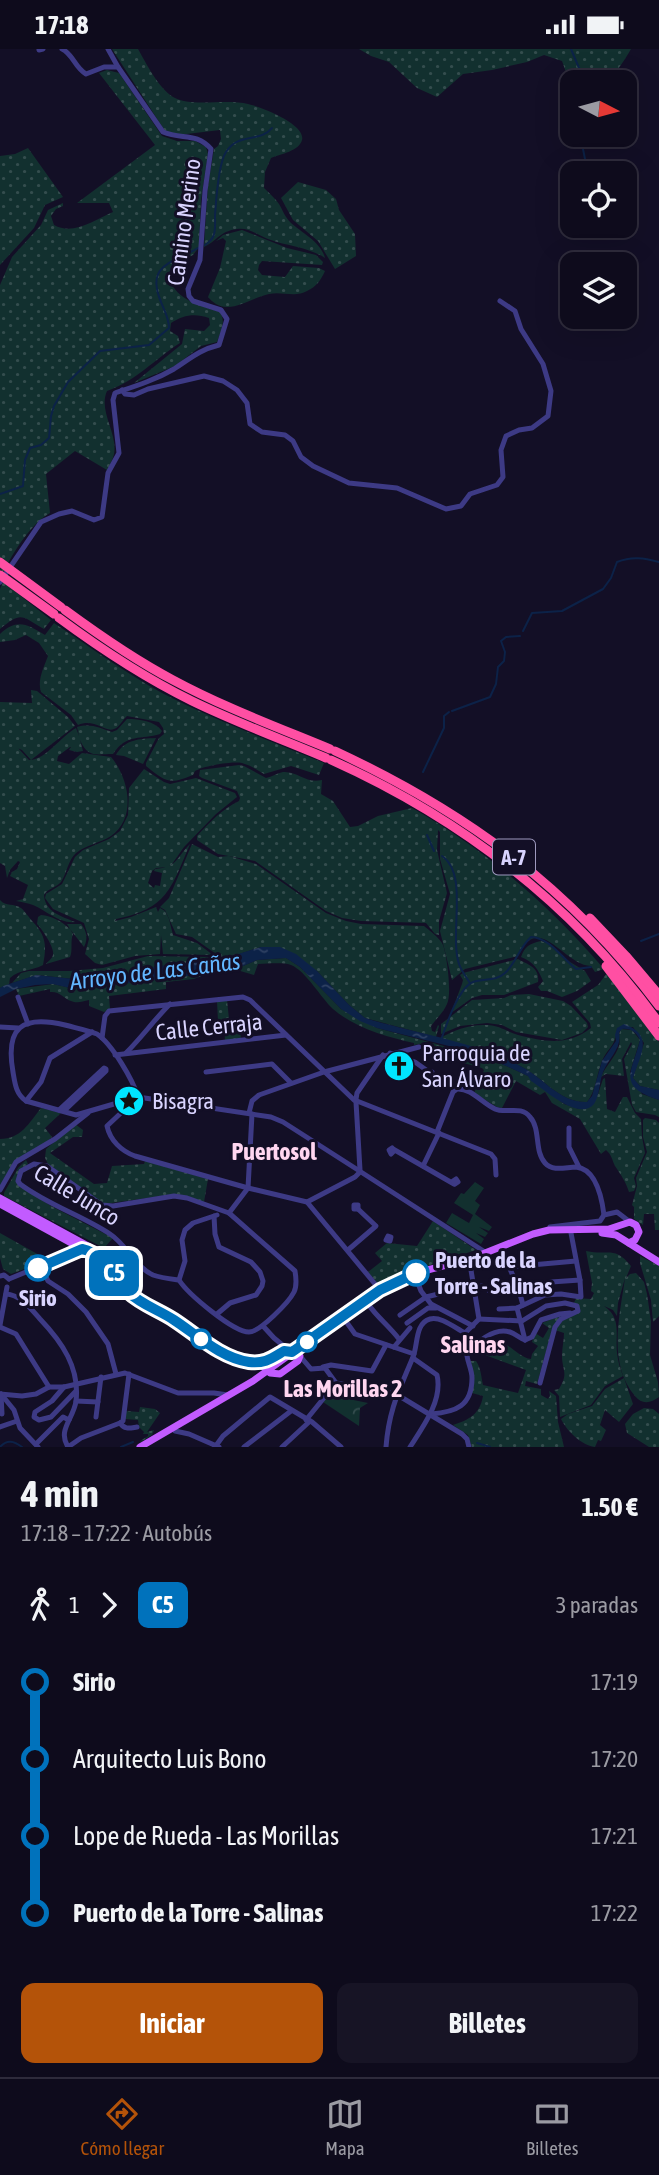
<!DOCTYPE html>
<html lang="es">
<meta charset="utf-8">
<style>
:root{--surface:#0e0b1c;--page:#171425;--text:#f1f3f6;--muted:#9b9ba3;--line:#2e2b3b;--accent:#b45309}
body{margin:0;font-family:"Asap Condensed",sans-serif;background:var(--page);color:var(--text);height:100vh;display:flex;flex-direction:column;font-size:26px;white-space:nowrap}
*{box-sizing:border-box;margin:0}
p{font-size:23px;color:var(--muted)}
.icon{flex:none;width:38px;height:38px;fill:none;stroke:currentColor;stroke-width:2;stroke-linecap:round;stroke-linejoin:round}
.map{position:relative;height:1398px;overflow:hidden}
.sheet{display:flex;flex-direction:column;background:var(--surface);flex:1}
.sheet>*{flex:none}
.badge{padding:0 14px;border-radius:10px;font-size:24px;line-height:46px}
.needle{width:46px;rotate:96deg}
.buttons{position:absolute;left:560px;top:21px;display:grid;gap:14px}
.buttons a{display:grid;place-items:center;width:77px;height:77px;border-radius:14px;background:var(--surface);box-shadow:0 7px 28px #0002,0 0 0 2px var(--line);font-size:35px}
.map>.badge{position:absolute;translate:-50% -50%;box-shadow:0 0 0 4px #fff}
.legs{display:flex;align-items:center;gap:10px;height:77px;padding:0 21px;font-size:23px}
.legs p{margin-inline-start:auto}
.overview{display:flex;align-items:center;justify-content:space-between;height:119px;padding:0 21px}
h1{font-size:38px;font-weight:700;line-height:52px}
.cta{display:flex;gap:14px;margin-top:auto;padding:14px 21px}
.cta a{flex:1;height:80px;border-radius:14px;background:var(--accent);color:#fff;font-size:28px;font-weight:700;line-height:80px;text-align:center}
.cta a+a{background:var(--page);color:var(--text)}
ul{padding:0 21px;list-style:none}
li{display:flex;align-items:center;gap:24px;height:77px;font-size:26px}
li i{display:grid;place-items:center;width:10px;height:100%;margin:0 9px;background:currentColor}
li i::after{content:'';width:18px;height:18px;margin:-9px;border:5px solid;border-radius:50%;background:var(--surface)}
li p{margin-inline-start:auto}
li:first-child i{background:linear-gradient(#0000 50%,currentColor 0)}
li:last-child i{background:linear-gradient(currentColor 50%,#0000 0)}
.status{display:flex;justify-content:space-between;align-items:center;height:49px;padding:0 35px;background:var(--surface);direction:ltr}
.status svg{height:19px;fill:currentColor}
.menu{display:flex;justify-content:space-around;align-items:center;height:98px;border-top:2px solid var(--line);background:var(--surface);font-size:19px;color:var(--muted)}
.menu a{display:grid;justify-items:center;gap:4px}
.menu .selected{color:var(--accent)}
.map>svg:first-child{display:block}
</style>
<div class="status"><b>17:18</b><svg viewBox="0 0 49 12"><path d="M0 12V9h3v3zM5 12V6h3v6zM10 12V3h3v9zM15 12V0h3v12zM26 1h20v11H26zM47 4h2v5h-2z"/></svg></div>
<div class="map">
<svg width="659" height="1398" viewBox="0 0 659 1398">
<defs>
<pattern id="grass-dots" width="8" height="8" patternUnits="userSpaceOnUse" patternTransform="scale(1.75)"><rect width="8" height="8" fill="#12302f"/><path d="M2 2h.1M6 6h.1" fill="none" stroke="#344d4e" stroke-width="1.8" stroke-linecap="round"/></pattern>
<pattern id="park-crowns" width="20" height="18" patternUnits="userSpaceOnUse" patternTransform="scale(1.75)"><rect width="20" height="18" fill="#12302f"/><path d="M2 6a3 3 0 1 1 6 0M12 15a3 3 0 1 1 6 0" fill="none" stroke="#344d4e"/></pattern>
<pattern id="water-ripples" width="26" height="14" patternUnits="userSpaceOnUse" patternTransform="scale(1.75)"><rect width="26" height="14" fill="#0c2248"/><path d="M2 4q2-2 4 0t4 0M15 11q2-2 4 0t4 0" fill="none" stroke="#2f4163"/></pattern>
</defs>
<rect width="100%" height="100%" fill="#130f26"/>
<g fill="url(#grass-dots)">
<path d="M112 0H138C147 16 158 38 173 48 192 59 226 49 248 55 261 58 306 75 302 91 299 102 281 105 271 109L265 123 264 139C269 144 275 149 279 155 283 162 285 168 291 174 302 184 321 193 325 209 309 198 286 197 268 190 258 186 248 178 237 180 220 182 217 192 204 198L208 136 214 100 218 97 221 90 220 81 178 86 165 82Z"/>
<path d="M359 0H631C613 31 608 33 572 33L571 37 562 12 544 6 527 13 492 21 463 25 437 48 417 39 389 13 371 7Z"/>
<path d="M107 21 119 24 162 87 177 92H195L206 98 208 105 201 151 199 198 193 206 179 213 168 224C172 250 199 256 220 263 226 273 221 282 217 293L201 297 175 317 134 334 182 295 185 280 204 282 210 276 209 269C195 264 183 266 171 274L170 282 178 287 180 294C152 312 139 330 107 342 98 362 118 384 114 405 113 410 110 416 107 421L75 402 46 425 50 464C28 477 12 506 0 529V236L12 208 41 176 48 161 63 154V157L56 160 51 167 54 176C73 187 94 171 113 163L109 154H77L155 96 99 24Z"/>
<path d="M28 99 63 148 45 156 34 179 0 216V107L15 105Z"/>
<path d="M298 133 326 141 336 150 339 161 355 185 356 207 335 220 318 192 293 171 281 149Z"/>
<path d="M242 181 287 199 316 206 323 213 322 216 262 212 259 216 258 221 262 226 285 228 293 217 319 219 325 222C321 231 316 238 307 242 295 249 282 242 269 245 255 248 241 258 227 258 219 258 212 253 208 248L220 219 226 192 223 189 216 192 223 186Z"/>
<path d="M3 533 51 571 44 580C21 567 22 562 0 580V540Z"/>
<path d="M54 574C90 598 124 623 162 644 214 671 270 692 324 714L319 726 291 717 264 725C257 721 250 716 242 714 232 712 204 717 195 722L193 726C169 736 166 733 146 717V714L159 689 164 685 163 679 159 673 127 667C123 670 119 679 114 680 105 684 95 669 78 676L71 666 41 643C37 631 44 618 48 607L39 594 26 586 15 591 0 593V585C17 569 27 575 45 586Z"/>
<path d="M31 641 37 642 68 668 75 677 31 711 22 701 13 697 18 699 29 711C46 711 61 687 76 679L79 687 77 678C91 674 99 679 112 683L117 681 127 670C139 670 155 672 162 682L160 685C141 691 127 684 113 705 95 705 88 709 80 691L83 702 77 703 69 701 71 698H70L58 707 57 712 69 715 82 704 111 708C129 729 137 769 111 787 100 794 86 796 76 804 68 811 67 824 61 833 56 839 48 839 44 846 45 863 61 867 75 873 60 875 47 862 33 856 28 854 22 853 16 852L23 850 28 836 10 827 12 823 17 820 20 813 18 812 10 821 7 829 5 817 0 814V653L32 654Z"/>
<path d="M156 689 143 715 124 707 116 706C125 690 139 690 156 689Z"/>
<path d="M239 716 244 717 266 729C272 728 277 724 283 723 298 722 306 735 322 731L321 745 333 752 350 778 358 777 378 767 412 759C485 800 549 856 604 920L595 923 591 917C564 917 539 861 518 907L465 920 452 931 440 882 450 845 440 810V783L438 781 437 801 447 844 439 872V886L435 885 426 874 361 872 342 869 326 862 255 812 218 805 197 791V787C210 773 222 760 239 752L240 749 237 742 202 729 199 727 200 721Z"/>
<path d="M144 720 164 733 170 735 196 729 235 744 237 748 216 765 184 798 172 815 167 818 156 819 152 822 148 834 154 839 155 836 160 837 162 824 154 822 155 820C178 818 176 809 190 795 171 840 167 860 116 870L115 872 131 868 156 858 158 863 160 859 165 862 169 870 173 886 197 894 213 906 163 905 161 886 160 905 135 907 102 916 95 914 85 905 89 890 84 874 53 860 45 849 46 845 62 835 75 808 83 801 109 790 120 782 128 766 129 739Z"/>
<path d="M192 795 218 808 229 807 256 815 326 864 346 872 361 875 424 877C429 881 440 889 443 896 447 907 452 945 447 955 443 964 436 970 431 977L432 982 435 983 438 976 439 977 436 988 365 969 349 956 317 922 261 898 227 909 219 907 192 888 176 885 165 861 160 858 169 849Z"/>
<path d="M0 851C6 858 14 854 21 859 25 862 29 869 33 873 46 887 47 897 43 916 32 922 20 920 10 929L9 935 0 939Z"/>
<path d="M41 866C52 867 61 872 70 880L67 875H81C87 882 88 890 84 898L70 880 73 885C70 892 73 902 70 908L46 915C48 912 52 910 53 906 55 899 42 880 37 875L38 868Z"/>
<path d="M541 892 547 894 570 913 585 922 591 932 577 942 562 948 547 942H541L538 938 543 932C538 920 534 913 521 908 525 897 529 895 541 892Z"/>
<path d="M148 907 209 908 214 909V911L153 918 104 930 83 931 37 926 12 934 21 924 29 922H69L103 919Z"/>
<path d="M286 909 300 918 341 960 377 979 429 993 414 996V994C387 988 355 979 333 960 321 949 306 922 291 916 282 913 267 915 258 915L254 926 237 921 214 922 194 930 166 933V940L109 947 110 960 104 963 89 957V951C82 952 78 955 71 952 63 949 60 942 50 943V940L19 947 16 940 53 935 70 939H88L196 926 213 921 243 917 257 911Z"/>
<path d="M518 910C528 916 540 918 538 933L504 946H482L472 949 451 964 462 935 463 931 460 926 463 924Z"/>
<path d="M607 924 659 993V1041L640 1037 633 1029 644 994 633 978 617 979C616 999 606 999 601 1015 596 1028 596 1042 587 1053 560 1054 545 1030 522 1018 496 1004 467 997 440 989 454 981 470 975 487 976 499 976 507 983 518 986 546 993 568 997 591 979L590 974 572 953 598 936Z"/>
<path d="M529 945 563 952 571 957 587 974 588 978 582 984 562 991 516 983 502 976 487 974 460 977 441 985V975L472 951 504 949 511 946Z"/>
<path d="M227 951 229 970H239L241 990 225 992 224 972H218L217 952Z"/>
<path d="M621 980 632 981 640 991 630 1023 642 1045 659 1051V1068L655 1066 636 1063 632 1056 624 1010 632 995 631 993 622 1010 624 1027 606 1025 601 1028C605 1018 616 1007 619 997 621 990 617 987 621 980Z"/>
<path d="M433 994 493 1011 528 1027 564 1055 579 1060 598 1045 603 1030 605 1029 607 1060 615 1063 623 1048H627L635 1064 641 1070 642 1088 645 1104 634 1129 636 1137 634 1142 629 1143C626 1133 621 1126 615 1117 612 1111 612 1106 606 1101L601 1105 580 1070 552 1054 545 1043 540 1046 516 1032 502 1059 497 1058 474 1044 484 1021 482 1019 456 1012V1010L421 1000Z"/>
<path d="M41 1059 61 1064 45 1079 52 1088 42 1097 20 1109 0 1141V1090C21 1090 29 1074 41 1059Z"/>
<path d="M645 1069 656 1071 659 1074V1181H655L654 1165H644L643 1176 634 1170V1158L632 1156 637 1137 636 1129 647 1103 643 1088V1071Z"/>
<path d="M75 1075 83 1081 82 1088H73L50 1104 94 1135 107 1134 112 1117 144 1115 145 1112 208 1130 204 1153 176 1145 104 1155 48 1115 45 1109 46 1100Z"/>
<path d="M26 1111 28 1115 20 1121 18 1136 51 1157 113 1189 104 1199 4 1147V1144L18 1119Z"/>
<path d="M433 1172 476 1201 409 1223 380 1238 368 1223 382 1212 375 1204 387 1194 417 1197Z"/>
<path d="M0 1184 48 1211 11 1225 3 1220 0 1209Z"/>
<path d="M586 1202C609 1207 614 1196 631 1217L626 1229 630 1225 636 1224 644 1233 647 1245 651 1272 650 1306 658 1333 659 1348C651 1354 642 1356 635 1347 607 1314 620 1266 625 1229L618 1254 617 1267 613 1261 604 1257C622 1269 615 1286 617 1304 618 1312 620 1320 623 1327L605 1337 591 1356 560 1368 559 1347 554 1341 559 1340C569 1324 562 1321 562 1307 562 1299 564 1291 564 1284L555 1281 564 1270 580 1263 574 1254 576 1249 591 1250 594 1244 591 1242 592 1234Z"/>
<path d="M640 1207 659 1217V1267L653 1273 651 1251 640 1214Z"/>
<path d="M565 1265 552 1281 537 1335 526 1332 525 1337 541 1340V1346L548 1350 550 1347 549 1342 556 1347 558 1373 564 1398H472L468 1386 453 1376C469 1371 480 1365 483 1347L472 1344 470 1312H476C481 1319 481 1327 483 1336L518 1344 526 1321 485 1306V1302L501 1294C513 1297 520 1309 531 1310L532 1305 538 1297 532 1293 535 1284 543 1289 549 1279 542 1274Z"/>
<path d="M624 1329 633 1355 619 1373 605 1361 600 1376 606 1381 601 1392 598 1391 595 1398C581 1396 567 1382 561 1370L568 1365 592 1357 605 1340Z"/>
<path d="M140 1358 155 1360 160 1364 147 1383 154 1381 152 1386 141 1393 140 1392 148 1387V1385H143L144 1383 139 1378 138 1371 125 1370 126 1362 139 1363Z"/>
<path d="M644 1359 653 1360 659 1365V1398H649L627 1384 625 1375 633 1365Z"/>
</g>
<path fill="url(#park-crowns)" d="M329 1346 368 1354 360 1359 359 1377 323 1353Z"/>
<path fill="#12302f" d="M475 1133 484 1139 475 1152 480 1156 475 1165 492 1178 489 1182 479 1178 488 1184 485 1188 476 1184 484 1190 481 1195 446 1174 452 1164 469 1174 473 1166 454 1154 461 1144 464 1145Z"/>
<path fill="url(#water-ripples)" d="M261 898H280L296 905 317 922 349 956 365 969C417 985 474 992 522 1018 545 1030 560 1054 587 1053L592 1047 602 1012 616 992 615 986 617 979 624 975C655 986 640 1006 633 1029L640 1037 659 1041V1051C616 1037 632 1024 640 991 636 983 631 979 622 980L619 983C622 1000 609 1008 603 1023 599 1033 600 1046 594 1055 579 1073 544 1040 531 1032L528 1027 493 1011 449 997 377 979 360 972 341 960 300 918 286 909 257 911 243 917 213 921 196 926 88 939H70L53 935 35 936 16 940 0 948V939L3 937 36 926 83 931 104 930 153 918 222 910Z"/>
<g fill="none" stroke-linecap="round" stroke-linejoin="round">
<g stroke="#0c2248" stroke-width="2">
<path d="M571 0 579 19 581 33"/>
<path d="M586 115 583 100 589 86"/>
<path d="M205 196C209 193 211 192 213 188 216 182 215 174 215 167 216 152 218 115 226 103 239 83 260 94 272 79"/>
<path d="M0 445 23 437 25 411 30 399 41 396 49 389 51 367 54 357 68 333 100 302 149 296 169 279C169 269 164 261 161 253 145 215 173 214 198 199"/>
<path d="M523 582 532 564 562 562 603 540 611 529 617 513C632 507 644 509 659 513"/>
<path d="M452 662 490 648 496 635 498 618 504 612 505 603 501 592 506 588 520 587"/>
<path d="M423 723 444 679V667L449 663"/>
<path d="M427 786 434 802"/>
<path d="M442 807C469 825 449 885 459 915 461 921 466 928 470 934"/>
<path d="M641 892 659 885"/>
<path d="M441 991C446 977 458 939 473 933 484 929 495 933 505 924 516 914 519 899 531 888 550 889 562 909 576 920L591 918"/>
<path d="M477 1394 490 1398"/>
<path d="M0 1398C7 1390 14 1392 22 1398"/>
<path d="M121 1398 133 1393"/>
</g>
<g stroke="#3d3a85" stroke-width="5">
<path d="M62 0C73 5 75 19 86 25L104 18H118"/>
<path d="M39 1 43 0"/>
<path d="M122 341 125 345 134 346 148 340 204 327 223 332 237 341 247 354 250 375 262 383 285 386 293 392 301 408 313 417 349 434 397 439 446 460 461 457 470 445 497 436 503 428 501 401 506 387 519 381 532 379 548 367 551 342 543 315 521 280 515 262 500 252"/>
<path d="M0 533 41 473 59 465 72 462 94 471 102 468 108 424 119 404 113 351 115 344C136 337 155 331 174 320 191 309 199 301 219 296L227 270 221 261 193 252 189 247 188 240 200 211 205 142 211 100C196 83 182 91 163 83L118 18 108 0"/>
<path d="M18 948 28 975"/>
<path d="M0 978 18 979"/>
<path d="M102 989 105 967 109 962 243 948 250 951 354 1051"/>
<path d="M126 1004C142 988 154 971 170 955"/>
<path d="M390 1004 415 1013 429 1023"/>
<path d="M115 1006 286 986"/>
<path d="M206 1023 272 1015 291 1034"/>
<path d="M429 1023H432V1026H430Z"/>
<path d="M138 1048C133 1031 112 995 97 985 87 981 76 979 65 976 22 966 5 978 13 1023 15 1035 16 1045 26 1052L76 1066 138 1048 271 1068 283 1073 358 1121"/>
<path d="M138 1048 107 1077C110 1091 121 1102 135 1107L248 1139 307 1153 380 1241"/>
<path d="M356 1050 357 1044 383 1006"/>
<path d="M26 1052 41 1033 50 1009 92 983"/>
<path d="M357 1052 491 1105 495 1110 496 1126"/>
<path d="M356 1053 360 1121"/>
<path d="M59 1061 104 1019 106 1020V1022L64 1062"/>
<path d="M249 1064 252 1052 259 1046 324 1023 419 998"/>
<path d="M569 1079V1098L579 1118"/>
<path d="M437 1083 453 1043 457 1040C471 1039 482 1054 495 1060 506 1065 521 1056 530 1068 541 1080 534 1102 545 1114 553 1123 566 1118 576 1118 597 1120 602 1150 604 1166"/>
<path d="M392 1099 394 1102 391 1105 389 1101Z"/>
<path d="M393 1100 454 1135"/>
<path d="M34 1115 47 1117 102 1156 113 1157 174 1147 187 1149 229 1164 295 1222C296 1228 297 1237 294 1243 289 1253 260 1283 249 1283 233 1283 188 1245 179 1231 171 1230 161 1229 153 1226 135 1218 127 1196 110 1185 81 1166 48 1156 20 1135L18 1132 21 1122Z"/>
<path d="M423 1117 439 1084"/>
<path d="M361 1123 485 1203"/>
<path d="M456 1130 458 1133 455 1135 453 1132Z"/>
<path d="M0 1141 16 1113 55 1090 88 1064"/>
<path d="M307 1153 355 1128 359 1124"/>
<rect x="354" y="1156" width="4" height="4"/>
<path d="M229 1164 248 1139 252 1065"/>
<path d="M214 1167 215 1185 219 1198 251 1213 260 1223 263 1232 262 1237 256 1246 230 1254 217 1265"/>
<path d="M550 1178 600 1172 604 1166 617 1163 630 1173"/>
<path d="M388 1187 391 1188 390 1192 386 1191Z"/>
<path d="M348 1201 376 1177 358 1160"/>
<path d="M502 1202 518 1238 523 1256"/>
<path d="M41 1217 48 1232 68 1245 86 1263 108 1295 116 1325"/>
<path d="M509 1218 576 1212"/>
<path d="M0 1227 4 1226 9 1230"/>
<path d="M416 1229 421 1242 431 1255 473 1277"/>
<path d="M9 1230 82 1200"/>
<path d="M179 1231 185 1212 182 1191 185 1181 193 1174 217 1166"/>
<path d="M6 1245C21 1246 30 1259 40 1270 62 1293 80 1319 76 1352 74 1369 57 1381 68 1398L81 1389 120 1374"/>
<path d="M368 1255C377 1268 389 1277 399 1290"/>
<path d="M517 1259 525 1291"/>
<path d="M499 1260 517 1259 545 1246 561 1245 581 1248 580 1231 571 1184"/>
<path d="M400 1266 426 1248 459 1240 482 1237 494 1245 551 1233 580 1231"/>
<path d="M479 1270 522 1272 546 1257 565 1254 577 1257 578 1262 561 1270 555 1278 540 1334"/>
<path d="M345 1271 355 1285 414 1305"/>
<path d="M407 1274 428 1259H436"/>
<path d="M0 1276 7 1238"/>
<path d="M263 1277 274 1289 291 1303"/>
<path d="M0 1278 16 1285 49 1338"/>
<path d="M525 1291 532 1288 541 1271 560 1265 570 1264"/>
<path d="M394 1298 410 1279"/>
<path d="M300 1307 311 1320 325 1319 336 1334 396 1345 462 1385 467 1390 469 1398"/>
<path d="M323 1318 331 1316 372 1322 386 1296"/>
<path d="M64 1338 52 1352 35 1363 34 1368 39 1371 51 1368 76 1342"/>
<path d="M0 1345 22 1347 36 1345 49 1338H64L125 1324 178 1344H214L228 1346"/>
<path d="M1 1345 14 1361 20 1379 38 1398"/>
<path d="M1 1345 2 1365"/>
<path d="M76 1352 98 1353"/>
<path d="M431 1365C456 1363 472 1357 472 1329 472 1321 468 1314 467 1307 474 1294 494 1278 510 1283 516 1285 519 1289 525 1291"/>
<path d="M96 1368 101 1328"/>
<path d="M306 1371 336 1334"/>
<path d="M120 1374 123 1372 129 1325"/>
<path d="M120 1374C125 1381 130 1379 137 1378"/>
<path d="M0 1378 17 1372"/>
<path d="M175 1382 189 1385 219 1398"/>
<path d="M36 1395 63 1368 69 1371"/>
<path d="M215 1398 223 1387 270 1348 312 1373 341 1398"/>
<path d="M244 1398 291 1362"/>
<path d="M282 1398 309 1373"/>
<path d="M386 1398C389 1360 399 1342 413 1308 418 1296 415 1274 430 1270 441 1267 455 1279 465 1284L479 1270 470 1215"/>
<path d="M410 1398C423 1378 443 1351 437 1326L413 1309"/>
</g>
<g stroke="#c25bff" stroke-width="7">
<path d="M0 1149 90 1198 127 1241 140 1253 171 1269 220 1301 254 1316 266 1318"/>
<path d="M0 1155 82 1200 90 1201"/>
<path d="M602 1184 616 1186 659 1213"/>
<path d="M284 1302 298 1305 300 1307 298 1312 280 1325 270 1324 266 1318 268 1313Z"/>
<path d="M140 1398 253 1332 380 1241 416 1224 470 1210 533 1185 549 1181 609 1180 630 1173 636 1176 639 1183 635 1191 629 1194"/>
</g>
<g stroke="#ff4fa3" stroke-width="9">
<path d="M0 513 61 558"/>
<path d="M0 526 54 565"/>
<path d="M65 561C99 586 135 611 173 631 223 658 277 678 330 700"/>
<path d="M59 569C101 600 145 629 192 652 235 673 281 690 326 709"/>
<path d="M335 702C468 764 570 839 659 957"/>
<path d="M331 711C462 770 575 857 659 974"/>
<path d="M590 869 626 907 659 946"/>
<path d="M606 917 659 987"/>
</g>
</g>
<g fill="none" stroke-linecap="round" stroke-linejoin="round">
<g stroke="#fff" stroke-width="16">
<path id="line-1" d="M38 1219 82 1200C105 1205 113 1227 128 1243 142 1256 159 1261 174 1271 197 1286 221 1309 249 1313 265 1315 272 1309 284 1302L292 1303 380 1241 416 1224"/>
</g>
<use href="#line-1" stroke="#0072bc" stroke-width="10"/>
</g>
<defs>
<g id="church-disc" transform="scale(1.575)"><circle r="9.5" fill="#00e5ff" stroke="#130f26"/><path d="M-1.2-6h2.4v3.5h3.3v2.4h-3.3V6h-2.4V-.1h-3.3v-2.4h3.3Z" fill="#111"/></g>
<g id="sight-disc" transform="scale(1.575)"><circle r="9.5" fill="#00e5ff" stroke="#130f26"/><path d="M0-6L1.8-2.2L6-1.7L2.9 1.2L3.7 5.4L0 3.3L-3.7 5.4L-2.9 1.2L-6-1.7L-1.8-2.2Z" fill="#111"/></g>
</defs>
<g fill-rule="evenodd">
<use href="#church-disc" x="399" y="1017"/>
<use href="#sight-disc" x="129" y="1052"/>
</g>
<g fill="#fff" stroke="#0072bc" stroke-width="3.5">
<circle cx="38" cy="1219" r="12"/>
<circle cx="416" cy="1224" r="12"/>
<circle cx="201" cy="1290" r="9"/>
<circle cx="307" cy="1293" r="9"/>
</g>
<g text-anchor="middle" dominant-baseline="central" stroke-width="6" stroke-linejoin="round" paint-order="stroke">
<rect fill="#130f26" stroke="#9e99be" stroke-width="2" x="493" y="790.5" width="42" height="35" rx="5"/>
<g font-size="21" font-weight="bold" fill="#d9d4ff">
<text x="514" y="808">A-7</text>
</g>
<g font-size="23" fill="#d9d4ff" stroke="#130f26">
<text transform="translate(184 173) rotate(-82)">Camino Merino</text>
<text transform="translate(209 978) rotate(-6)">Calle Cerraja</text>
<text transform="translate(77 1146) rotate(31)">Calle Junco</text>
</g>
<g font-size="23" fill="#d9d4ff" stroke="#130f26" text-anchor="start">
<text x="422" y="1004">Parroquia de<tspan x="422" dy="26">San Álvaro</tspan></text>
<text x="152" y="1052">Bisagra</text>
</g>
<g font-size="23" font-weight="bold" fill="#d9d4ff" stroke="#130f26" text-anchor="start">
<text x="435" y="1211">Puerto de la<tspan x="435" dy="26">Torre - Salinas</tspan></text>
<text x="38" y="1249" text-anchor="middle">Sirio</text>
</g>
<g font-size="24" font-style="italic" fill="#62b6ff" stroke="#130f26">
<text transform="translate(155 922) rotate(-7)">Arroyo de Las Cañas</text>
</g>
<g font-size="24" font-weight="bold" fill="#ffd6f0" stroke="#130f26">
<text x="274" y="1102">Puertosol</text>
<text x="473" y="1295">Salinas</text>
<text x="343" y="1339">Las Morillas 2</text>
</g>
</g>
</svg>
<div class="buttons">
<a><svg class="needle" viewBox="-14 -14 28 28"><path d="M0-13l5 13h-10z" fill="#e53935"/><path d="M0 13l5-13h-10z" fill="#9b9ba3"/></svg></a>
<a><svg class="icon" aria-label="locate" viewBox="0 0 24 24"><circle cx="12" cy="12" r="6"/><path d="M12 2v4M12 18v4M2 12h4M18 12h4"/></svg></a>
<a><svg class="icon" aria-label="layers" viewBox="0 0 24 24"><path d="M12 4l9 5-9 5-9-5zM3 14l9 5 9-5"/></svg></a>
</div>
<b class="badge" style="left:114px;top:1224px;background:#0072bc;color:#fff">C5</b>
</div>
<section class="sheet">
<div class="overview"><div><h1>4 min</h1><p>17:18 – 17:22 · Autobús</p></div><b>1.50 €</b></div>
<div class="legs"><svg class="icon" aria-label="walk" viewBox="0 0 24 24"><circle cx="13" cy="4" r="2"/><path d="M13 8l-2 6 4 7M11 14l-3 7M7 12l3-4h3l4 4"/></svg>1<svg class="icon" aria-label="forward" viewBox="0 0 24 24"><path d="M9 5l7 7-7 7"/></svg><b class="badge" style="background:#0072bc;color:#fff">C5</b><p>3 paradas</p></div>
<ul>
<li><i style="color:#0072bc"></i><b>Sirio</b><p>17:19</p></li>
<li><i style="color:#0072bc"></i><span>Arquitecto Luis Bono</span><p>17:20</p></li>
<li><i style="color:#0072bc"></i><span>Lope de Rueda - Las Morillas</span><p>17:21</p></li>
<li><i style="color:#0072bc"></i><b>Puerto de la Torre - Salinas</b><p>17:22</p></li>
</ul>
<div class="cta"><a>Iniciar</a><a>Billetes</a></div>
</section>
<nav class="menu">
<a class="selected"><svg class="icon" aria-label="directions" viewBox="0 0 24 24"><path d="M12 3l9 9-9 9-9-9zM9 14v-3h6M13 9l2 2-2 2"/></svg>Cómo llegar</a>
<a><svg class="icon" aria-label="map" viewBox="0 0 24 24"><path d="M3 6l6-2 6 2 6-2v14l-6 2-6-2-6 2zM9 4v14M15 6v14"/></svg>Mapa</a>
<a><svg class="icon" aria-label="tickets" viewBox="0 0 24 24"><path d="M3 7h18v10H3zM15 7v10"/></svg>Billetes</a>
</nav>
